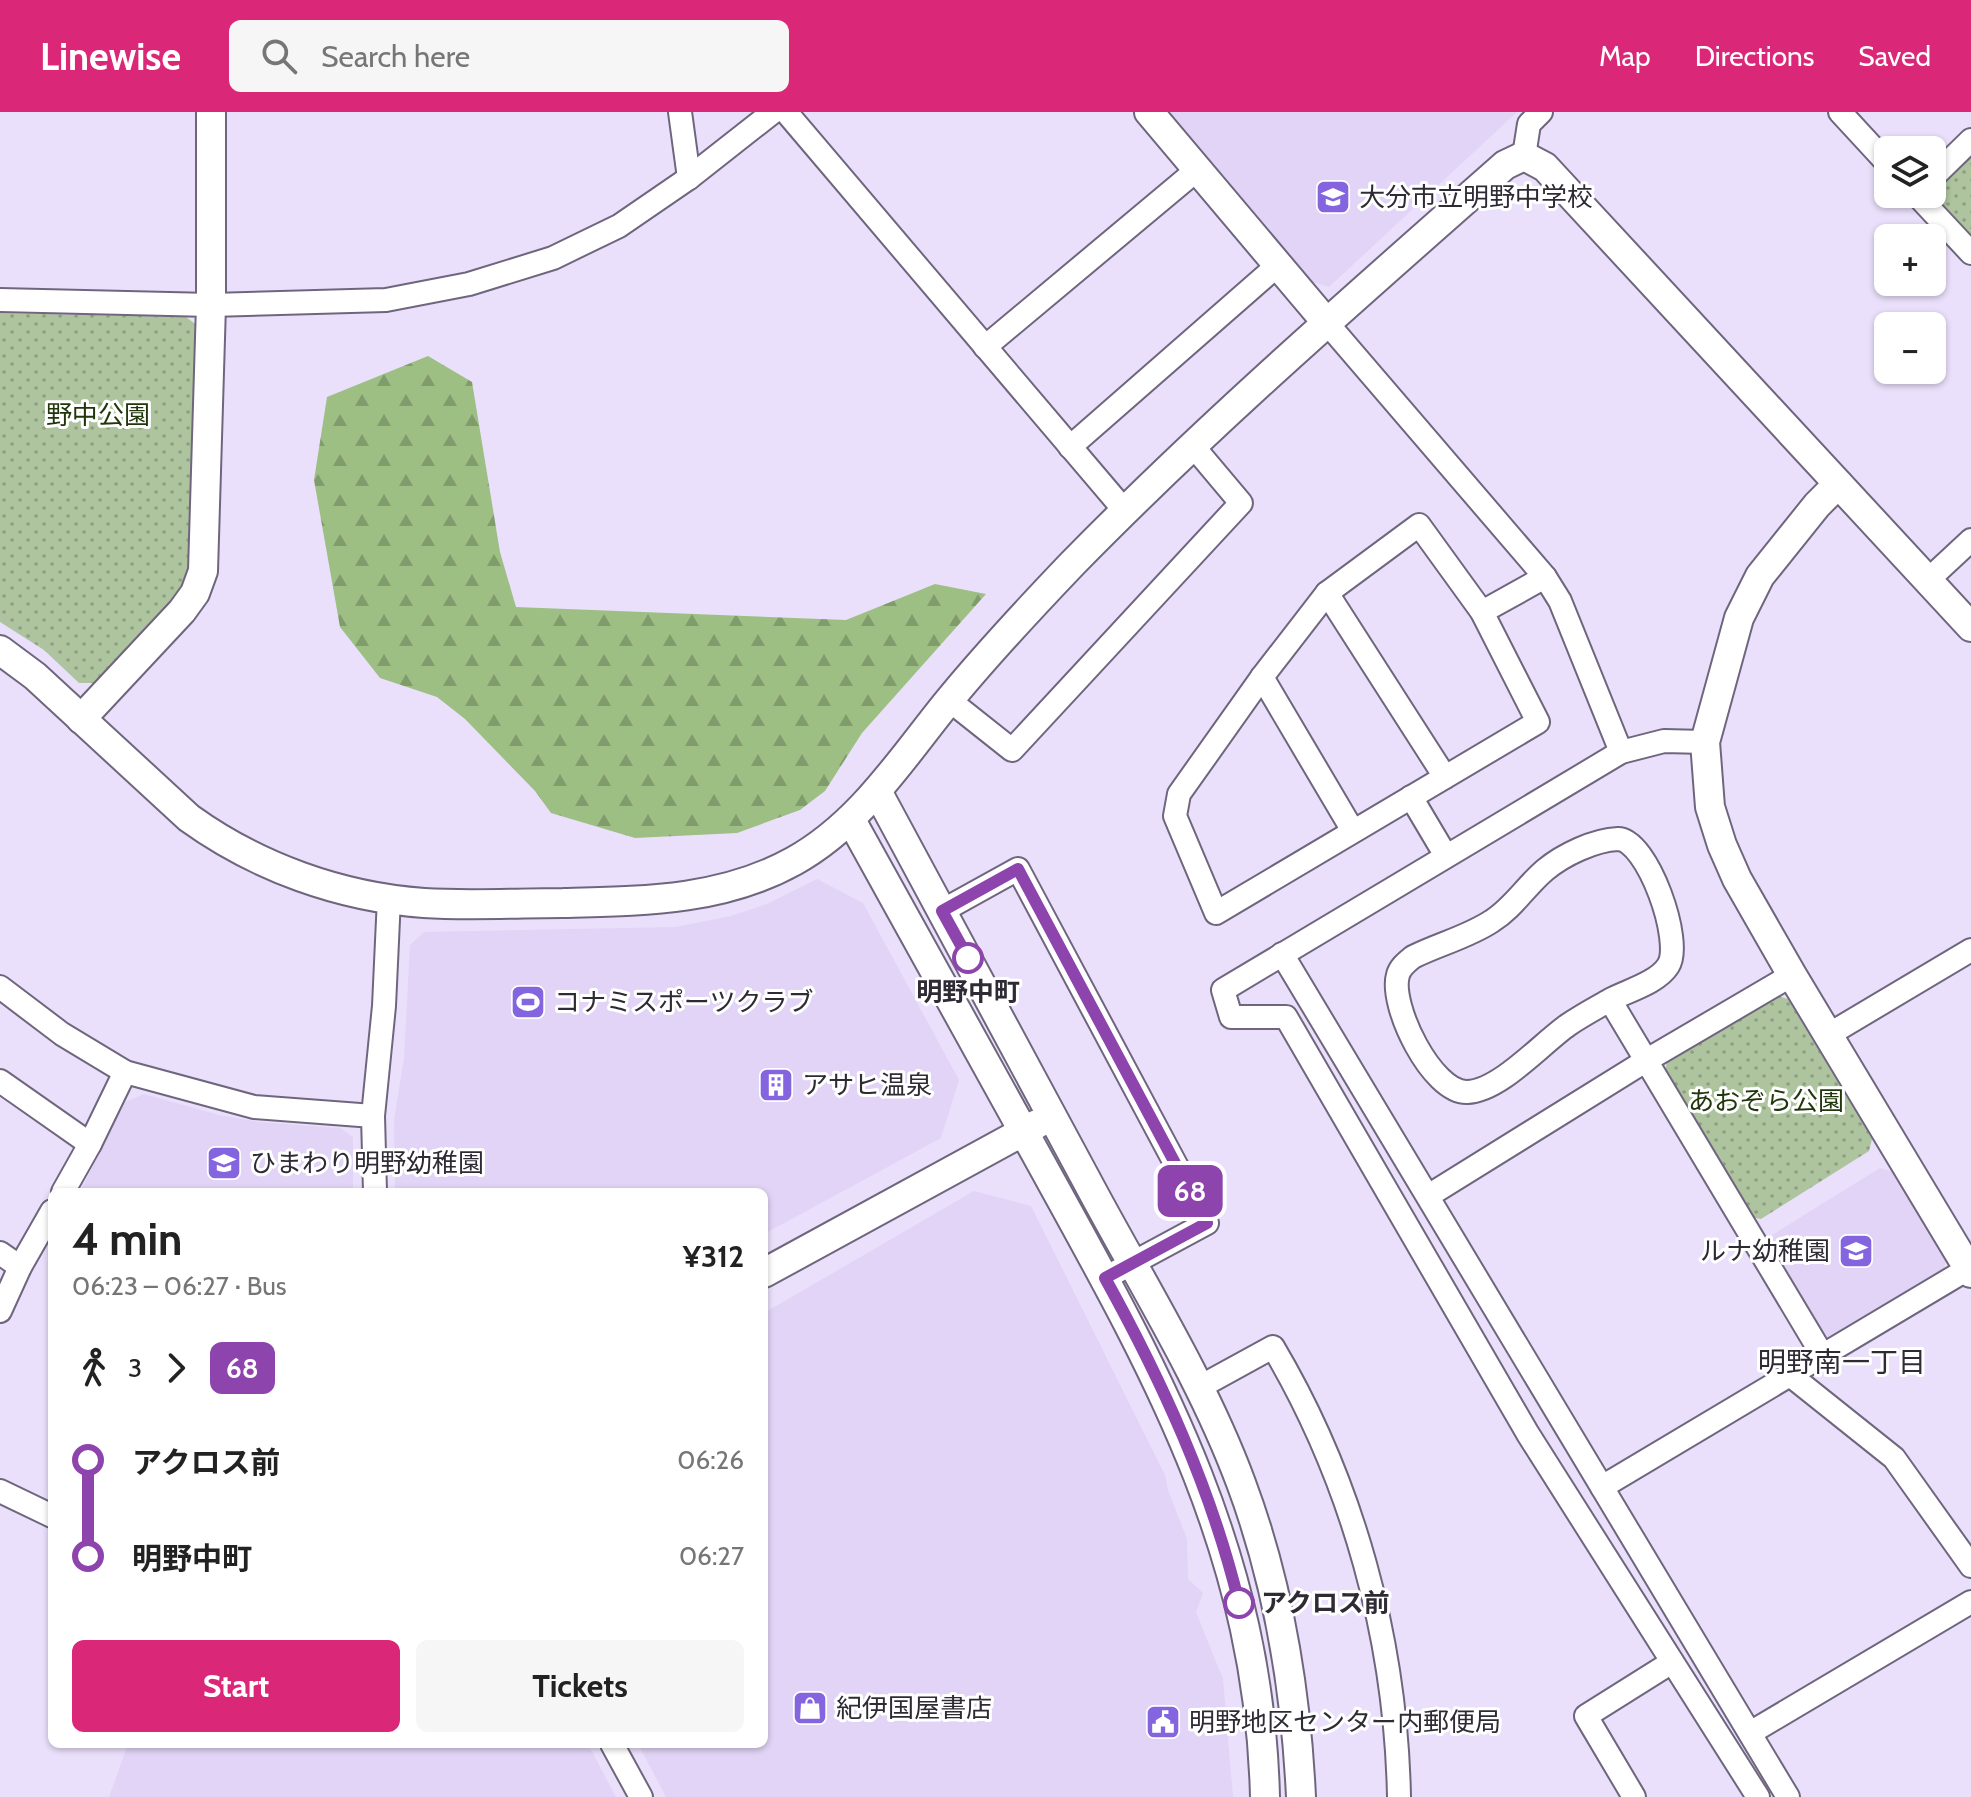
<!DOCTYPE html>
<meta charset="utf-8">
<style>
:root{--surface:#fff;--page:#f6f6f6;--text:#222;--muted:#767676;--accent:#db2777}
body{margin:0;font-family:Cabin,"Noto Sans JP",sans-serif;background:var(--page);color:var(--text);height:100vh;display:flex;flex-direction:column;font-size:30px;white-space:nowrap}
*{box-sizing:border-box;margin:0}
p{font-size:26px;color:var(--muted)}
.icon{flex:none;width:44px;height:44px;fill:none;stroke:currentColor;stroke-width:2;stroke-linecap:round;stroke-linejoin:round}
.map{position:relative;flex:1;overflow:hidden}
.sheet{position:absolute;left:48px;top:1076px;width:720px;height:560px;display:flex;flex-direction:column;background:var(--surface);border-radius:12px;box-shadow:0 2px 6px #0004}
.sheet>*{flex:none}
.badge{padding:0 16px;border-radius:12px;font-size:28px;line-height:52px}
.tools{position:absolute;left:1874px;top:24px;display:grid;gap:16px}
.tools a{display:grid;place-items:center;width:72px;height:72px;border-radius:12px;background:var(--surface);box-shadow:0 2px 6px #0004;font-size:40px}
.map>.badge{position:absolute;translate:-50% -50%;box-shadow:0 0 0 4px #fff}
.legs{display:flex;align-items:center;gap:12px;height:88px;padding:0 24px;font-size:26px}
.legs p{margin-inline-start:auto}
.summary{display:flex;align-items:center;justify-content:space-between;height:136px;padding:0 24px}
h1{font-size:44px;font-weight:800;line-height:60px}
.primary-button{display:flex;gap:16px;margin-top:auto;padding:16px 24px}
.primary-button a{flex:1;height:92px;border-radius:12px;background:var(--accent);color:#fff;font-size:32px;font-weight:800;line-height:92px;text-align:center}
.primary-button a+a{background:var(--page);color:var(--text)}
ul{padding:0 24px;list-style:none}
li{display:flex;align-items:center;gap:28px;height:96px;font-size:30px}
li i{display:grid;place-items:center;width:12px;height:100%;margin:0 10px;background:currentColor}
li i::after{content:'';width:20px;height:20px;margin:-10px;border:6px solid;border-radius:50%;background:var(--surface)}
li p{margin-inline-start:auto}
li:first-child i{background:linear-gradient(#0000 50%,currentColor 0)}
li:last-child i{background:linear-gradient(currentColor 50%,#0000 0)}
header{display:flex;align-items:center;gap:48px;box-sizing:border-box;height:112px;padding:0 40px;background:var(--accent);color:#fff}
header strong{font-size:38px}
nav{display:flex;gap:44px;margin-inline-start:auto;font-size:28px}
.search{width:560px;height:72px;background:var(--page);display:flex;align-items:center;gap:20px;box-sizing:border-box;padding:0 28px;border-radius:12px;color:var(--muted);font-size:30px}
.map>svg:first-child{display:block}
</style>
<header>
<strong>Linewise</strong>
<div class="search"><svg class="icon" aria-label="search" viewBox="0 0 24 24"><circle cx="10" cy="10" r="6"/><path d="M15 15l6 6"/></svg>Search here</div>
<nav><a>Map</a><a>Directions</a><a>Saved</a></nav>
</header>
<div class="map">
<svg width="1971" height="1685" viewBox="0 0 1971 1685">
<defs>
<pattern id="grass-dots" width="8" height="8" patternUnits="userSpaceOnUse" patternTransform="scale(2)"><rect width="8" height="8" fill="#aec49e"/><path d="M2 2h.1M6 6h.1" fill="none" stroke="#8e9f82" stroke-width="1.8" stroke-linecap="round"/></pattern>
<pattern id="forest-firs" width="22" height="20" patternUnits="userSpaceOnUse" patternTransform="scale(2)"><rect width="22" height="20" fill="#9dbf83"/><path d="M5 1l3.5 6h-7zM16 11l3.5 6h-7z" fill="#809b6c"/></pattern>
</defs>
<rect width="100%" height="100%" fill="#eae0fb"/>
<g fill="#e1d4f6">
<path d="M1170 0H1517L1329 175 1313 170Z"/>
<path d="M817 767 863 791 959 968 941 1026 764 1122V1080H395L394 1008 404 946 410 833 424 820 676 815 731 804 767 792Z"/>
<path d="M144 982 219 1003 259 1010 340 1016 353 1025V1080H80L125 990Z"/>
<path d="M1880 1056 1891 1059 1946 1150 1942 1160 1834 1227 1823 1225 1769 1134 1772 1123Z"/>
<path d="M974 1079 1031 1094 1165 1363 1168 1378 1187 1427 1188 1467 1203 1481 1196 1500 1223 1567 1233 1685H666L638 1632H764V1201Z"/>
<path d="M128 1632H588L616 1685H109Z"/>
</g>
<g fill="url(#grass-dots)">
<path d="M1971 38V129L1932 86V75Z"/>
<path d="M0 201 186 205 198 214 193 445 184 478 98 571H79L44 538 0 510Z"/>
<path d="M1778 884 1788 887 1872 1027 1869 1039 1761 1107 1751 1105 1665 962 1667 949Z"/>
</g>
<path fill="url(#forest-firs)" d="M428 244 472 270 500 440 516 495 846 508 935 472 986 482 862 621 825 679 800 698 737 721 635 726 551 701 535 679 465 607 437 585 380 566 340 515 314 368 327 285Z"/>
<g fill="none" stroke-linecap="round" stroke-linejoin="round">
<g stroke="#6f667e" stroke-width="26">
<g id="minor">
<path d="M680 0 689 66"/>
<path d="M786 0 1125 399"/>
<path d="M1840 0 1888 52"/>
<path d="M1524 44 1529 12 1541 0"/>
<path d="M1932 66 1971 28"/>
<path d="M1916 82 1971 141"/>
<path d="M0 188 211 193 386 188 469 172 553 146 619 114 689 66 773 0"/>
<path d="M1327 211 1545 465 1560 489 1621 640"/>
<path d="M985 235 1198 57"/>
<path d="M1070 335 1278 153"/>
<path d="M1419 413 1482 500 1538 610 1216 801 1175 704 1179 682 1262 565 1327 481Z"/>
<path d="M1928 468 1971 428"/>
<path d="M1327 481 1445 665"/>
<path d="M1482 500 1545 465"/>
<path d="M1262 565 1353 719"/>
<path d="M949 588 1012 638 1241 391 1193 334"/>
<path d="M1705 630 1664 629 1621 640 1223 878 1231 905H1286L1528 1322 1758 1685"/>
<path d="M1411 685 1446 744"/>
<path d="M942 799 1018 757 1207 1111 1105 1166"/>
<path d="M1282 842 1788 1685"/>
<path d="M0 875 62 922 125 960 254 995 373 1004"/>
<path d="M1610 888C1627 879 1657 871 1668 854 1684 830 1647 727 1618 727 1594 728 1563 743 1545 758 1526 774 1513 796 1492 809 1468 825 1439 832 1413 845 1407 850 1400 855 1398 863 1389 893 1432 981 1467 980 1500 979 1542 931 1568 913 1581 904 1596 896 1610 888L1823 1244"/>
<path d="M1828 923 1971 838"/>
<path d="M0 969 90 1032"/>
<path d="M63 1080 90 1032 125 960"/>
<path d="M375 1080 373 1004 384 894 389 786"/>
<path d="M1428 1084 1647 948 1792 863"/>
<path d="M0 1141 20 1155"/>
<path d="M0 1199 20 1155 52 1099"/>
<path d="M1790 1263 1894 1346 1971 1454"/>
<path d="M1198 1276 1273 1235C1353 1370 1396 1528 1399 1685"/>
<path d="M1602 1375 1971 1155"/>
<path d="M0 1379 52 1404"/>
<path d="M1750 1621 1971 1490"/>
<path d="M612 1632 641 1685"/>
<path d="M1634 1685 1586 1604 1672 1550"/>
</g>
</g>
<g stroke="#6f667e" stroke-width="32">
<g id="tertiary">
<path d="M1149 0 1327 211"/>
<path d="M1838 372 1817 393 1760 464 1739 506 1705 630 1710 695 1722 733 1737 767 1792 863 1971 1161"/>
<path d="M0 538 35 564 189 706C257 755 340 785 424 791 470 794 517 791 563 791 643 789 722 789 794 749 859 713 900 649 946 592 985 544 1029 497 1072 452 1209 312 1358 183 1505 53L1524 44 1545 55 1971 515"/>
<path d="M81 607 182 499 195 481 203 459 211 193V0"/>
<path d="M877 679C947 809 1017 939 1087 1069 1139 1167 1202 1266 1241 1371 1278 1470 1296 1579 1301 1685"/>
<path d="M851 708C913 819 974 931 1036 1042 1153 1254 1259 1435 1265 1685"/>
<path d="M764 1161 1037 1012"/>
</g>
</g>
<use href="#minor" stroke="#fff" stroke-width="22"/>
<use href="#tertiary" stroke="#fff" stroke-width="28"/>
</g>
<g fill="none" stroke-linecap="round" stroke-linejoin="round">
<g stroke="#fff" stroke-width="18">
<path id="line-1" d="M968 846 942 799 1018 757 1207 1111 1105 1166C1162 1269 1211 1376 1239 1491"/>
</g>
<use href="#line-1" stroke="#8e44ad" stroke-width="12"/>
</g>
<defs>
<g id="school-square" transform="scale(1.8)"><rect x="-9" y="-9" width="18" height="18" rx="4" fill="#8464df" stroke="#fff"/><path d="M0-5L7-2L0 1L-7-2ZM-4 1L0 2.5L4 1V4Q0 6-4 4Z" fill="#fff"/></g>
<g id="stadium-square" transform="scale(1.8)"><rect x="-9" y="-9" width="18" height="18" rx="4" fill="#8464df" stroke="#fff"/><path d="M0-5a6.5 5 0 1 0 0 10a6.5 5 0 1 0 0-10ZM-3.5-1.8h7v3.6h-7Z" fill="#fff"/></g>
<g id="building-square" transform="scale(1.8)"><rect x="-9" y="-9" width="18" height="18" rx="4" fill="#8464df" stroke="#fff"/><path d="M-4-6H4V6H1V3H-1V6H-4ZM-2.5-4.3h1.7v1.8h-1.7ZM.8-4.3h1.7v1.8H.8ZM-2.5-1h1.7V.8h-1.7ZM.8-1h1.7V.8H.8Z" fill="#fff"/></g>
<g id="shop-square" transform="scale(1.8)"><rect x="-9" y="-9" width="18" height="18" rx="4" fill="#8464df" stroke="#fff"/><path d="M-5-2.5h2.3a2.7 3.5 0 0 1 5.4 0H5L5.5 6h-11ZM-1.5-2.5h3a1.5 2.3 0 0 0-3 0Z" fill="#fff"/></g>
<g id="civic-square" transform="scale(1.8)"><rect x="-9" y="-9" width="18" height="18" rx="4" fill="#8464df" stroke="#fff"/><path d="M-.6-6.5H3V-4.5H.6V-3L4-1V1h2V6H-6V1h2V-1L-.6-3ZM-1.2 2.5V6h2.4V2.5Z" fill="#fff"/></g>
</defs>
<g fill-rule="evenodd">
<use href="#school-square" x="1333" y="85"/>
<use href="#stadium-square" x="528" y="890"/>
<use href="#building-square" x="776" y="973"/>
<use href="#school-square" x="224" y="1051"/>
<use href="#school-square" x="1856" y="1139"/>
<use href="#shop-square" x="810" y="1596"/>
<use href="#civic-square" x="1163" y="1610"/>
</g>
<g fill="#fff" stroke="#8e44ad" stroke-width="4">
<circle cx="968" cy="846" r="14"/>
<circle cx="1239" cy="1491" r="14"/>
</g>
<g text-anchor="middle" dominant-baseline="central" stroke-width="6" stroke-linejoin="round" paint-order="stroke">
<g font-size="26" fill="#2f2b35" stroke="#fff" text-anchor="start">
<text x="1359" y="85">大分市立明野中学校</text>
<text x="554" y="890">コナミスポーツクラブ</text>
<text x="802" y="973">アサヒ温泉</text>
<text x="250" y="1051">ひまわり明野幼稚園</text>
<text x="1830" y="1139" text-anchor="end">ルナ幼稚園</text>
<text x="836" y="1596">紀伊国屋書店</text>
<text x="1189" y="1610">明野地区センター内郵便局</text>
</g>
<g font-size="26" fill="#21370b" stroke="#fff">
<text x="98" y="303">野中公園</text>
<text x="1766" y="989">あおぞら公園</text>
</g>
<g font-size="26" font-weight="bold" fill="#2f2b35" stroke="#fff">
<text x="968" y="880">明野中町</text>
<text x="1261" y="1491" text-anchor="start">アクロス前</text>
</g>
<g font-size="28" fill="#2f2b35" stroke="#fff">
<text x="1842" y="1250">明野南一丁目</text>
</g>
</g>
</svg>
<div class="tools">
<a><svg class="icon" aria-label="layers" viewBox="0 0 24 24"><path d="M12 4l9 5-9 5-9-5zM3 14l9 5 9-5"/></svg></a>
<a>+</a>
<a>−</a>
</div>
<b class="badge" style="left:1190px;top:1079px;background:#8e44ad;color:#fff">68</b>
<section class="sheet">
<div class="summary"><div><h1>4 min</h1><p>06:23 – 06:27 · Bus</p></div><b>¥312</b></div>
<div class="legs"><svg class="icon" aria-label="walk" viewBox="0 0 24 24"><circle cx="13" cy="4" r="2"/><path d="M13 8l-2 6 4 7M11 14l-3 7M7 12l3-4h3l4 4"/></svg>3<svg class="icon" aria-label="forward" viewBox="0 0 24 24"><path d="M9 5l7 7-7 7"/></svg><b class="badge" style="background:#8e44ad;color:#fff">68</b></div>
<ul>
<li><i style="color:#8e44ad"></i><b>アクロス前</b><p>06:26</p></li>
<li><i style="color:#8e44ad"></i><b>明野中町</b><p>06:27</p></li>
</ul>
<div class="primary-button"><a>Start</a><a>Tickets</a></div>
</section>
</div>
